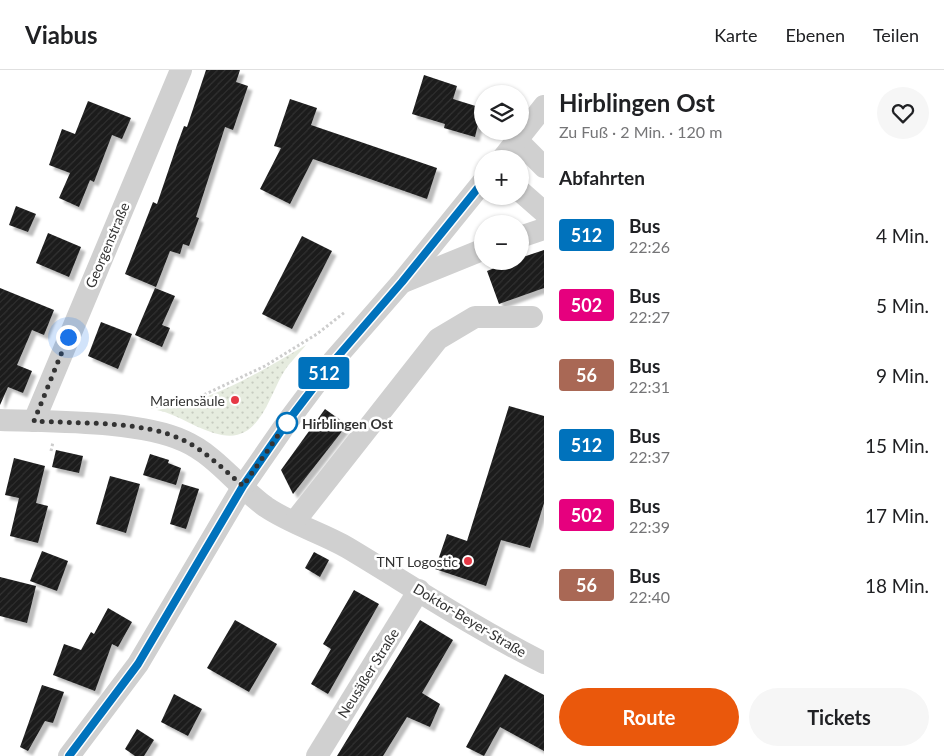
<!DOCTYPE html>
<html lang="de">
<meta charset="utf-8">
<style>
:root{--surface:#fff;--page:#f6f6f6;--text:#202124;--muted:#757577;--line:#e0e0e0;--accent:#ea580c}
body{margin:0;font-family:Lato,sans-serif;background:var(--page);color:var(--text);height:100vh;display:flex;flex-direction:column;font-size:19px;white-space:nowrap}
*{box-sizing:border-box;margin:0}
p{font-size:16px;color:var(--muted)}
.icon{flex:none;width:28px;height:28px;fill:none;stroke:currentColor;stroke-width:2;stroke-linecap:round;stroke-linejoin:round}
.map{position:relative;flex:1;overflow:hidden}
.drawer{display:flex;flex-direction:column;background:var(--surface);width:400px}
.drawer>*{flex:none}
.badge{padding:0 10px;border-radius:4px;font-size:18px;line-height:32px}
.buttons{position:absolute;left:474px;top:15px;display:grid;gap:10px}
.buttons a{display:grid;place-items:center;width:55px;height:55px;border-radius:50%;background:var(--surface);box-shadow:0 1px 4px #0004;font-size:25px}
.you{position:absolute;width:25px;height:25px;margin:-12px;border:4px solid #fff;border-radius:50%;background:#1a73e8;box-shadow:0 0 0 8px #1a73e833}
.map>.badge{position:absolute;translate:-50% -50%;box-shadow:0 0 0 2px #fff}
h2{padding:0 15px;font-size:19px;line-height:45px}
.round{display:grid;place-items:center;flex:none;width:52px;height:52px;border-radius:26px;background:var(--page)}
.head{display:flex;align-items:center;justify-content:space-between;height:85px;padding:0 15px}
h1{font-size:24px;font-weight:700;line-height:38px}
.button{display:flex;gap:10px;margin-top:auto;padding:10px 15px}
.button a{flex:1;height:58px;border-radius:30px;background:var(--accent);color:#fff;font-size:20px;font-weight:700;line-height:58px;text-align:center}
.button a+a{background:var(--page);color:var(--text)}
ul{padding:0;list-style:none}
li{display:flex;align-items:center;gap:15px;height:70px;padding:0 15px}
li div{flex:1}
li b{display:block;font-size:19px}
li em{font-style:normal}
li .badge{min-width:55px;font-weight:700;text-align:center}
header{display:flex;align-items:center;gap:30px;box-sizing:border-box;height:70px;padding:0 25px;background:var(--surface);border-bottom:1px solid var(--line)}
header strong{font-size:24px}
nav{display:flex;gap:28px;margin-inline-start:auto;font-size:18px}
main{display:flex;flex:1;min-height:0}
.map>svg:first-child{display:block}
</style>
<header>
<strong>Viabus</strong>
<nav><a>Karte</a><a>Ebenen</a><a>Teilen</a></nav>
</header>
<main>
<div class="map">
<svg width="544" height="686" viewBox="0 0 544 686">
<defs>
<pattern id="green-dots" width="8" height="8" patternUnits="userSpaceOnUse" patternTransform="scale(1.25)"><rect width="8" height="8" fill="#e6ecdf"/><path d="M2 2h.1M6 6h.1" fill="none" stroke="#c6cbc0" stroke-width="1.8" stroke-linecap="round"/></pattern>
<pattern id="building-hatch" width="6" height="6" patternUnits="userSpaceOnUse" patternTransform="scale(1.25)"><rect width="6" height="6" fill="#1a1a1a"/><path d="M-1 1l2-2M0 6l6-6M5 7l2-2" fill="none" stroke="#333"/></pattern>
<filter id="shadow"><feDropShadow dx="4.5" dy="4.5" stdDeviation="1" flood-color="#0004"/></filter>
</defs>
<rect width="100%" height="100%" fill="#fff"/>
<path fill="url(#green-dots)" d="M306 275C298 285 288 294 282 305 268 330 258 372 222 365 199 361 180 345 157 340 212 332 259 302 306 275Z"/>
<g fill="url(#building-hatch)" filter="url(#shadow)">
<path d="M206 0H240L236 12 248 16 233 60 225 57 196 147 199 148 189 176 183 174 180 184 170 181 156 217 125 204 153 132 157 134 177 75 184 56 187 57Z"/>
<path d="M424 5 457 16 453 29 482 38 475 67 444 58 445 54 412 44Z"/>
<path d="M290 29 317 38 311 55 437 98 427 129 313 89 290 134 260 119 281 78 274 76Z"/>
<path d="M88 31 131 48 122 69 112 65 94 112 90 110 79 137 59 128 70 103 49 95 62 59 75 64Z"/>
<path d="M16 136 36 144 28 162 9 155Z"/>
<path d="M48 163 81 177 69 207 36 193Z"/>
<path d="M302 166 332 181 292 259 262 244Z"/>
<path d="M544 180V218L499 234 487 201 512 191H520V188Z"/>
<path d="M0 218 54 240 44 265 32 260 17 295 32 301 23 323 8 317 0 335Z"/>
<path d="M155 218 175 226 162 255 170 258 162 277 135 265Z"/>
<path d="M101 252 132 264 118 299 88 286Z"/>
<path d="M509 336 544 346V433L530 478 501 470 486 516 435 499 447 464 467 471Z"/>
<path d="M325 339 347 355 293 424 281 400Z"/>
<path d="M56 380 83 386 79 403 52 397Z"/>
<path d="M150 384 169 390 168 393 181 398 176 415 143 405Z"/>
<path d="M14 388 45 396 36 433 48 436 38 473 10 466 19 428 5 425Z"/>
<path d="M110 406 140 414 126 463 96 454Z"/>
<path d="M182 414 199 419 186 459 170 454Z"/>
<path d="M42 481 68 491 57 521 30 511Z"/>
<path d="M314 482 329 490 320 507 305 498Z"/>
<path d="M0 507 36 516 27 553 0 546Z"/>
<path d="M354 520 379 534 328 624 311 614 331 579 323 574Z"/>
<path d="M108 538 132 552 118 577 112 574 95 621 53 605 64 574 81 580 91 562 94 564Z"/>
<path d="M235 550 277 574 249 622 207 598Z"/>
<path d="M420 550 453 570 422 623 440 634 430 657 407 647 383 686H337Z"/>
<path d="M505 604 544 625V681L500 657 484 686 466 677Z"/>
<path d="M42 615 64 622 53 653 45 651 28 681 20 677Z"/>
<path d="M174 624 202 639 188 666 161 652Z"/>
<path d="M137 659 154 670 144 686H135L125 679Z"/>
</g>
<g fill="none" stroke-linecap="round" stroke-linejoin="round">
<g stroke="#cdcdcd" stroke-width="3" stroke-dasharray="2.5 2.5" stroke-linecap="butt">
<path d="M151 337 193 330 265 296 317 264 345 242"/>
<path d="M51 381 53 372"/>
</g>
<g stroke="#d0d0d0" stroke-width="22">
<path d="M517 70 544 97"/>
<path d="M502 89 544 36"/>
<path d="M520 121 544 142"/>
<path d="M520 167 544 159"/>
<path d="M403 212 482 180"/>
<path d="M0 350C51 352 138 350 184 371 216 385 238 417 266 437 291 454 322 463 348 478 413 517 476 559 544 593"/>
<path d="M34 351 181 0"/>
<path d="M295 451 438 269 475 247H532"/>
<path d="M69 686 138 594 243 416 288 351 333 291 402 212 482 113"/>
<path d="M317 686 419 520"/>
</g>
</g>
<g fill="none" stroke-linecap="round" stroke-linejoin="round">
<g stroke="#fff" stroke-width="11">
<path id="line" d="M69 686 138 594 243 416 288 351 333 292 402 212 482 113"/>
</g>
<use href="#line" stroke="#0072bc" stroke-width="8"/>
<path stroke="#333" stroke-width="5" stroke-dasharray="0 9" d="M68 267 34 351C80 354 144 350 185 371 207 382 225 401 243 416L288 351 287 353"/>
</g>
<g fill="#e63946" stroke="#fff" stroke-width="2">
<circle cx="235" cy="330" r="5"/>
<circle cx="468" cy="491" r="5"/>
</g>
<circle fill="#fff" stroke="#0072bc" stroke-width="2.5" cx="287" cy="353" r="10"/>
<g text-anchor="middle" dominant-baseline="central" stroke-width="5" stroke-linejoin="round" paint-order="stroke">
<g font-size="14" fill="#333" stroke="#fff">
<text transform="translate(107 175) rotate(-67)">Georgenstraße</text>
<text transform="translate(470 550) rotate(31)">Doktor-Beyer-Straße</text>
<text transform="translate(368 603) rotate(-58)">Neusäßer Straße</text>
</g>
<g font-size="14" fill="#333" stroke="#fff" text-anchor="end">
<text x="225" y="330">Mariensäule</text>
<text x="458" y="491">TNT Logostic</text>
</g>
<g font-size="14" font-weight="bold" fill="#333" stroke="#fff" text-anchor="start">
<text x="302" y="353">Hirblingen Ost</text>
</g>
</g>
</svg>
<div class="buttons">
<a><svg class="icon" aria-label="layers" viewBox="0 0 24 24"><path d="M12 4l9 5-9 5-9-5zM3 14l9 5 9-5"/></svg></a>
<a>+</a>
<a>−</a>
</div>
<div class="you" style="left:68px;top:267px"></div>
<b class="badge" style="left:324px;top:303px;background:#0072bc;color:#fff">512</b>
</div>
<section class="drawer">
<div class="head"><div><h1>Hirblingen Ost</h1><p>Zu Fuß · 2 Min. · 120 m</p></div><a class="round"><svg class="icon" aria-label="heart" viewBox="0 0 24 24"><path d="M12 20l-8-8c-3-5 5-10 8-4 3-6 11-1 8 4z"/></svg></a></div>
<h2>Abfahrten</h2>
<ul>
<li><span class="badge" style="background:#0072bc;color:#fff">512</span><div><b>Bus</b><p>22:26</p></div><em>4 Min.</em></li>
<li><span class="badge" style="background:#e6007e;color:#fff">502</span><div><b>Bus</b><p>22:27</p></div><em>5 Min.</em></li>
<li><span class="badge" style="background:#a96855;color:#fff">56</span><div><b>Bus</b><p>22:31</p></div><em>9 Min.</em></li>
<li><span class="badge" style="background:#0072bc;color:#fff">512</span><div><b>Bus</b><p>22:37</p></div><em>15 Min.</em></li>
<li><span class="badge" style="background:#e6007e;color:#fff">502</span><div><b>Bus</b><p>22:39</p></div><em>17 Min.</em></li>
<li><span class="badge" style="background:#a96855;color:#fff">56</span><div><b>Bus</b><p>22:40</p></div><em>18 Min.</em></li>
</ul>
<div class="button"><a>Route</a><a>Tickets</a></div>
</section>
</main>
